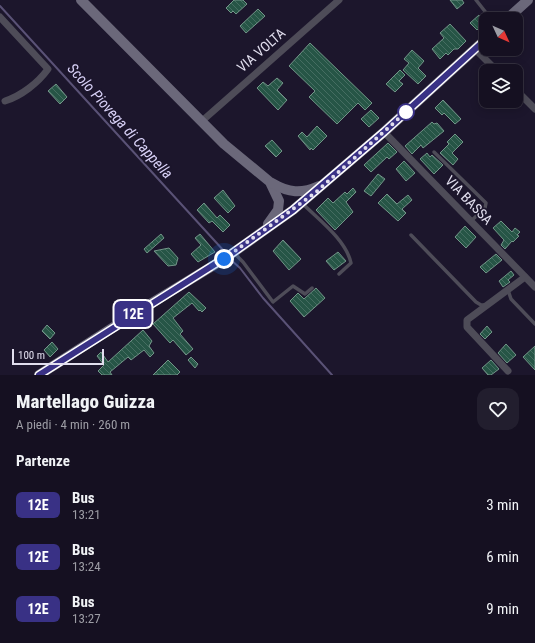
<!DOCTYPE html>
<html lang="it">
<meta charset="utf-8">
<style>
:root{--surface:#151021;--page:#221e2e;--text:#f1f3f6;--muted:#9d9da5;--line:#34303f}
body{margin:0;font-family:"Roboto Condensed",sans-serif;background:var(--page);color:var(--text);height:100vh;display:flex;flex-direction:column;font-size:15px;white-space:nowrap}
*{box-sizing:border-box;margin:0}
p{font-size:13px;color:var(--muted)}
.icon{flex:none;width:22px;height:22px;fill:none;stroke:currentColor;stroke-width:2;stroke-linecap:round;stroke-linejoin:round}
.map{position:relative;height:375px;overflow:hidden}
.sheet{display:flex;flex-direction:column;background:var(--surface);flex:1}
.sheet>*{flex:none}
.badge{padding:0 8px;border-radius:6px;font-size:14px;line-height:26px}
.needle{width:26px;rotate:134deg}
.fabs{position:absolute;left:479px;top:12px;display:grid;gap:8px}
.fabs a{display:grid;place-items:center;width:44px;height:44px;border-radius:8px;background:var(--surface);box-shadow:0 2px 10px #0003,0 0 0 1px var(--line);font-size:20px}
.scale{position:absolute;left:12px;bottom:10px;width:92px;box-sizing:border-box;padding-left:4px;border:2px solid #e1deee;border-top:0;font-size:11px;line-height:14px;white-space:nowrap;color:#e1deee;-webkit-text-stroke:3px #1c162c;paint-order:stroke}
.you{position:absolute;width:20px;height:20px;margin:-10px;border:3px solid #fff;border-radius:50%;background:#1a73e8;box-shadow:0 0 0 6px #1a73e833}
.map>.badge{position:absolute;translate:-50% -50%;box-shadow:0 0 0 2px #fff}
h2{padding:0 16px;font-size:15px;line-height:36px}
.round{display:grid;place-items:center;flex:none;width:42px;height:42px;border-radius:12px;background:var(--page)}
.summary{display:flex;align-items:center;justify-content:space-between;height:68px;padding:0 16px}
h1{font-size:19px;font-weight:800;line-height:30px}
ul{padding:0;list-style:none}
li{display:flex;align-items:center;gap:12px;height:52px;padding:0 16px}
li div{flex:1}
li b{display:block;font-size:15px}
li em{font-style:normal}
li .badge{min-width:44px;font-weight:700;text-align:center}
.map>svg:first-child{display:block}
</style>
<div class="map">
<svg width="535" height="375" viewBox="0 0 535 375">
<defs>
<pattern id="building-back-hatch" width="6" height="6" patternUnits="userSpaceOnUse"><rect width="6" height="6" fill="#265546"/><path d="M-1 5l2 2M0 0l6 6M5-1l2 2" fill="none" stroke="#456d61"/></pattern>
</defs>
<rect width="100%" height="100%" fill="#1c162c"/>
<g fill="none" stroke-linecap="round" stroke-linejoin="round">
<g stroke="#5a5276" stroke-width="2">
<path d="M0 6 224 251"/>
<path d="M231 260 240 268 263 298 332 375"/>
</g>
</g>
<g fill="url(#building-back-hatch)" stroke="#729588">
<path d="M234 0H243L247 4 236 14 233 11 231 13 226 8Z"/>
<path d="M450 0H462L464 3 457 9Z"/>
<path d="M258 9 265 16 246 33 240 26Z"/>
<path d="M479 15 485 22 477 30 470 23Z"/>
<path d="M450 24 466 41 458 49H454L448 55 446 53 440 59 432 49 444 38 440 33Z"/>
<path d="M310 43 372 103 365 110 358 103 337 124 309 97 315 91 289 66Z"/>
<path d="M412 50 424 61 418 68 426 76 418 84 403 70 409 63 404 59Z"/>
<path d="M400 70 405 75 399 81 403 84 395 92 386 84Z"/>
<path d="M277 78 283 83 277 90 287 100 278 110 257 88 263 82 268 86Z"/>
<path d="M56 84 67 97 60 104 48 91Z"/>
<path d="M443 100 461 119 455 124 444 113 442 115 435 108Z"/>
<path d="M371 110 379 118 369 127 361 119Z"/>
<path d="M432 122 434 124 437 123 444 131 423 148 421 145 412 154 405 146Z"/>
<path d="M317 126 327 136 313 150 311 148 310 150 298 136 302 132 307 137Z"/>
<path d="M455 134 463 142 452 153 458 159 453 165 440 153 449 144 447 142Z"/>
<path d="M272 140 282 151 276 157 265 146Z"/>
<path d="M388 143 397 152 389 159 387 157 371 172 364 165Z"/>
<path d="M427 153 430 157 432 155 443 165 434 174 420 159Z"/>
<path d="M404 161 415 173 406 181 396 169Z"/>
<path d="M378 174 385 179 371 196 364 191Z"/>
<path d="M353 188 356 192 346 202 353 212 335 230 316 210 328 198 333 203 345 192 347 194Z"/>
<path d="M223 190 235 206 228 213 214 198Z"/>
<path d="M387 194 397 204 408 195 412 200 402 209 406 213 398 221 378 203Z"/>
<path d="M204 203 217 218 220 215 230 225 223 232 212 221 209 223 197 210Z"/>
<path d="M501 221 512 232 515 228 520 232 517 235 519 236 513 242 512 241 505 249 501 245 504 240 493 228Z"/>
<path d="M465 226 476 237 466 248 455 237Z"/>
<path d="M161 234 164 238 147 253 144 249Z"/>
<path d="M200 234 215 252 198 262 191 254 201 245 195 238Z"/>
<path d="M283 240 301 259 289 270 273 251Z"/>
<path d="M169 248 178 258 176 265 168 266 154 251Z"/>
<path d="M338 252 346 261 334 270 326 261Z"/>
<path d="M496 254 502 260 486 273 480 267Z"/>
<path d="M511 271 514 275 508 280 510 282 503 287 499 281Z"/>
<path d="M316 288 325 298 304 317 290 301 298 293 304 299Z"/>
<path d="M189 292 206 308 202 312 200 310 199 311 192 303 173 318 183 331 180 334 193 349 186 355 173 340 170 343 153 324Z"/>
<path d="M47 325 55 333 50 339 42 331Z"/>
<path d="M487 326 492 332 485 339 480 334Z"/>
<path d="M143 330 152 341 149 346 154 353 150 357 144 350 131 360 128 357 110 372 112 375H102L98 371 104 365 97 356 101 352 108 362Z"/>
<path d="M52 342 58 349 50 357 44 350Z"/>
<path d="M506 344 516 355 507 363 498 353Z"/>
<path d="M535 346V370L523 357Z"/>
<path d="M191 357 198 364 195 368 188 360Z"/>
<path d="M168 360 180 372 177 375H153Z"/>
<path d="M491 360 499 369 491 375H488L482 368Z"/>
</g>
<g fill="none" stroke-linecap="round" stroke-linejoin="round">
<g stroke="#4e4c58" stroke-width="3.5">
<path d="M476 0 491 19"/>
<path d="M434 152 486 203 485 208 471 221"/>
<path d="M303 204C319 220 346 240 351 263L339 274"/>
<path d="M411 235 476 302 481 305H485"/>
<path d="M234 253 243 262 273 302 293 286 305 294 312 288"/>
<path d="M508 290 511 299 535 324"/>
</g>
<g stroke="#4e4c58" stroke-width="7">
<path d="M0 17 48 69C38 83 21 96 5 101"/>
<path d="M475 49 497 71"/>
<path d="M516 90 535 109"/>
<path d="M202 121 339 0"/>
<path d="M384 132 535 287"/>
<path d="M508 371 467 327V320L525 277"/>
</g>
<g stroke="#6b687a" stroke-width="10">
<path d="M81 0 224 144 270 182 279 201 278 210 268 224"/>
<path d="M507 19 528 0"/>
<path d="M272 183C289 193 301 194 319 186"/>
<path d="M39 375 137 312 224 259 293 210 384 132 486 39"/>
</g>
</g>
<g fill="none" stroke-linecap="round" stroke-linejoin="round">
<g stroke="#fff" stroke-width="9">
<path id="line" d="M39 375 231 254 293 210 384 132 486 39"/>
</g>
<use href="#line" stroke="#393185" stroke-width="6"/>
<path stroke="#e1deee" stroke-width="4" stroke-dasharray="0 7.2" d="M224 259 315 193 406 112"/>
</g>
<circle fill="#fff" stroke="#393185" stroke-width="2" cx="406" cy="112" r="8"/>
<g text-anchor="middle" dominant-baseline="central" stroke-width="3.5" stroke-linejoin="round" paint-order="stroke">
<g font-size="14" fill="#e1deee" stroke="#1c162c">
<text transform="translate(261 50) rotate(-41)">VIA VOLTA</text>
<text transform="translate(469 200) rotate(46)">VIA BASSA</text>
</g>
<g font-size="15" font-style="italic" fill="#d9d2f8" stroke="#1c162c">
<text transform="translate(120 121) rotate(48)">Scolo Piovega di Cappella</text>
</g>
</g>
</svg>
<div class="fabs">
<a><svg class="needle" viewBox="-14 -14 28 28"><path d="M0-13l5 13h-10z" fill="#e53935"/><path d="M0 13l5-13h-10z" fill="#9d9da5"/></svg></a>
<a><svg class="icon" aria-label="layers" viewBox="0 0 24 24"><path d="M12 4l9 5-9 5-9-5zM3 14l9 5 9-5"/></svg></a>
</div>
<div class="scale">100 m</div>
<div class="you" style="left:224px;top:259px"></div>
<b class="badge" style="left:133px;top:314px;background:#393185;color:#fff">12E</b>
</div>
<section class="sheet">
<div class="summary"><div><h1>Martellago Guizza</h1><p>A piedi · 4 min · 260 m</p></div><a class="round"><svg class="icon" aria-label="heart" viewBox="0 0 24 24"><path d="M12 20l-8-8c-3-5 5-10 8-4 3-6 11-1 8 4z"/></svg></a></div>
<h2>Partenze</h2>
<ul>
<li><span class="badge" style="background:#393185;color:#fff">12E</span><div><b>Bus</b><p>13:21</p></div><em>3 min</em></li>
<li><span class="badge" style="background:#393185;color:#fff">12E</span><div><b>Bus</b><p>13:24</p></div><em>6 min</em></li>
<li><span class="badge" style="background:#393185;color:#fff">12E</span><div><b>Bus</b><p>13:27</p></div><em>9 min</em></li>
</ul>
</section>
